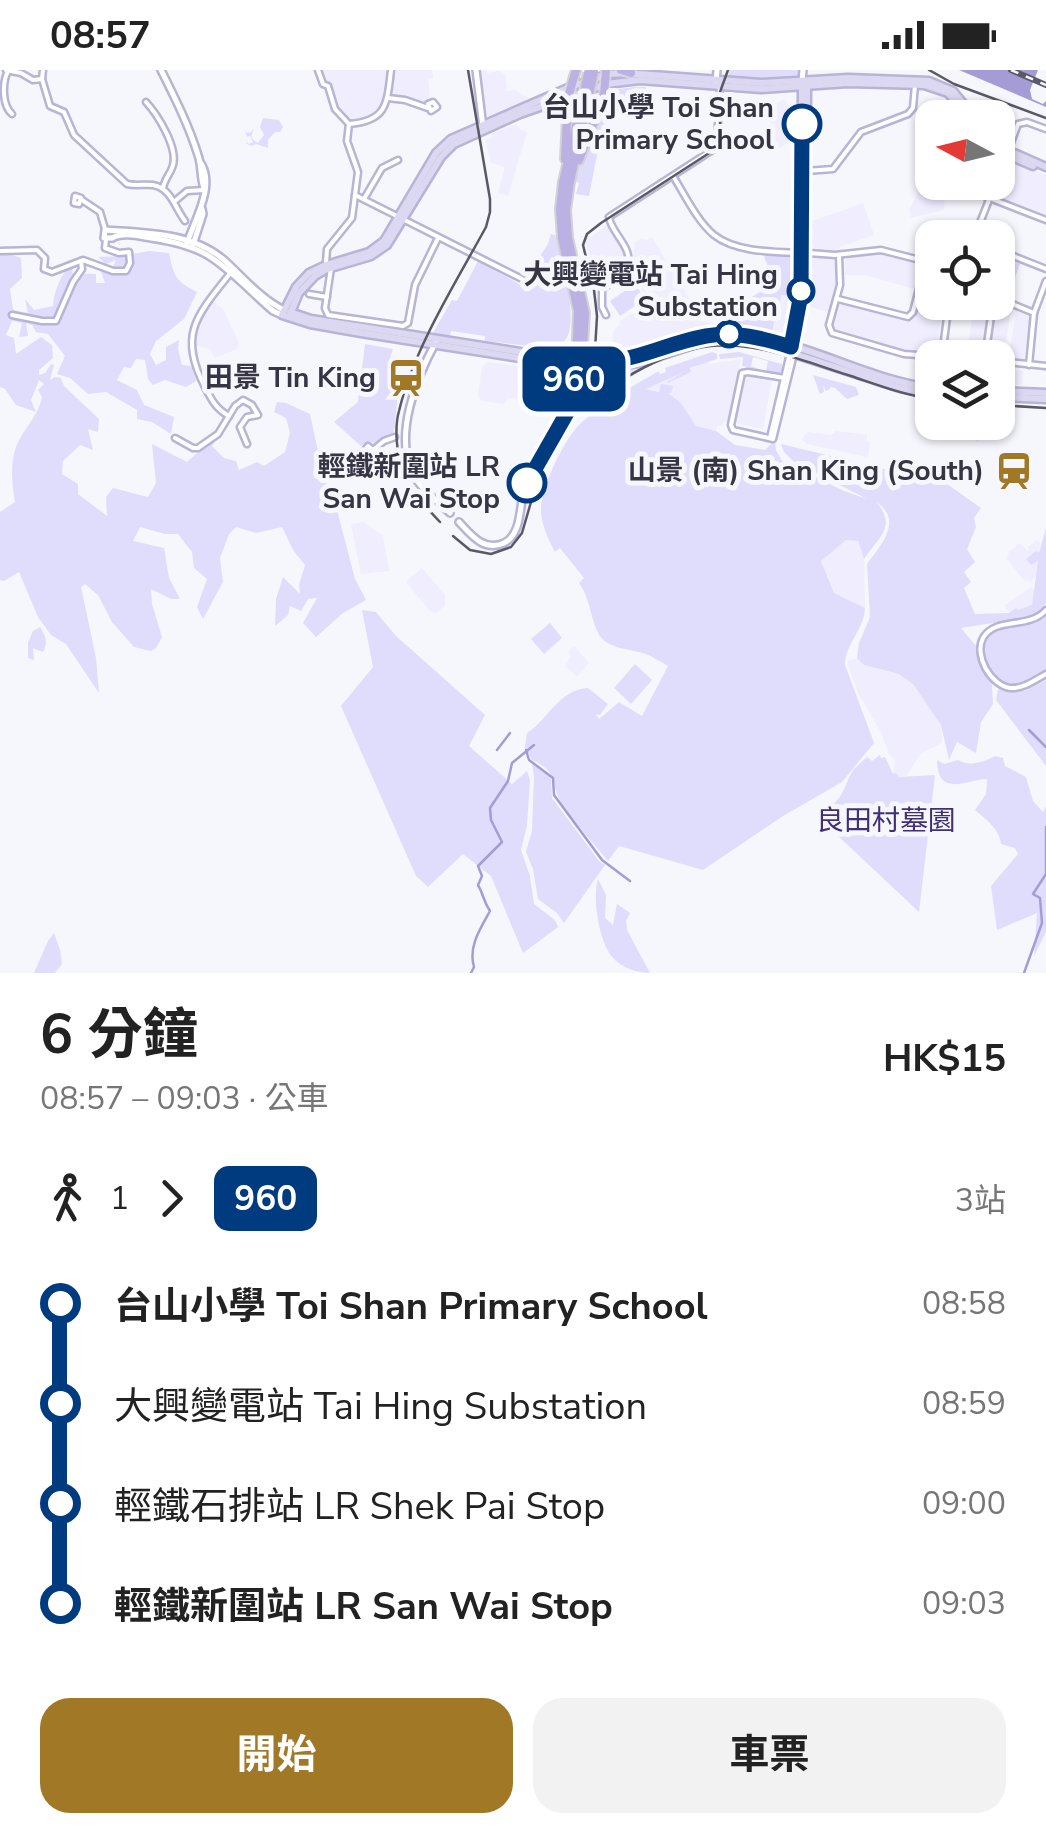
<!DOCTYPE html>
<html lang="zh-TW">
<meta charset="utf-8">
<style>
:root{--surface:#fff;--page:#f2f2f2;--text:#222;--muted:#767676;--accent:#a07826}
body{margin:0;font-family:"Nunito Sans","Noto Sans TC",sans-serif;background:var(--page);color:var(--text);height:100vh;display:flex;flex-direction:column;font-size:38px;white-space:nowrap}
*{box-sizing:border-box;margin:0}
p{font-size:32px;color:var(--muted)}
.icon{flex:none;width:55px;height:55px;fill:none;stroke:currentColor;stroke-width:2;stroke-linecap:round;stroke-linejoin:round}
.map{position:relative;height:903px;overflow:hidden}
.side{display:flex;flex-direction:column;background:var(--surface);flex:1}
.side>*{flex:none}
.badge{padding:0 20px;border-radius:15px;font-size:35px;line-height:65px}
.needle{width:65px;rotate:277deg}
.tools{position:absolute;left:915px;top:30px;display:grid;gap:20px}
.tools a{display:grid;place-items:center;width:100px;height:100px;border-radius:20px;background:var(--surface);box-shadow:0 2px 8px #0004;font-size:50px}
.map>.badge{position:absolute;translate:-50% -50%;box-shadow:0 0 0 5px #fff}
.legs{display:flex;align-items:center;gap:15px;height:110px;padding:0 40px;font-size:32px}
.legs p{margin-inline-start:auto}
.headline{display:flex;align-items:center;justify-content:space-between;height:170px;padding:0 40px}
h1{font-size:55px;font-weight:700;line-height:75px}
.button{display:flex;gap:20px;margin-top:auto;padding:20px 40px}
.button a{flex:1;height:115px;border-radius:30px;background:var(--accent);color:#fff;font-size:40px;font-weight:700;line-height:115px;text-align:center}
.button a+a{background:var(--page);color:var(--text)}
ul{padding:0 40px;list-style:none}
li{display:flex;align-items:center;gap:35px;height:100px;font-size:38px}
li i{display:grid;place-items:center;width:15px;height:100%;margin:0 12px;background:currentColor}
li i::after{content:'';width:25px;height:25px;margin:-12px;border:8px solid;border-radius:50%;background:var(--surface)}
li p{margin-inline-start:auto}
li:first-child i{background:linear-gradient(#0000 50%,currentColor 0)}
li:last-child i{background:linear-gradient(currentColor 50%,#0000 0)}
.status{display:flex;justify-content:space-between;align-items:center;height:70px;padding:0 50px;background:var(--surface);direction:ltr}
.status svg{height:28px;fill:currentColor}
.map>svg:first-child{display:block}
</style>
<div class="status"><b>08:57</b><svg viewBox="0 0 49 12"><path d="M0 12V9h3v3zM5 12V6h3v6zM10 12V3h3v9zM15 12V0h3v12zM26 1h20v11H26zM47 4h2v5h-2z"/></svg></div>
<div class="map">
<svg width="1046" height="903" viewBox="0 0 1046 903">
<rect width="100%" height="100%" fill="#f6f6fd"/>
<g fill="#efedfe">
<path d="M321 0H387L382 37 372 49 353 52 344 48 339 43 329 14H325Z"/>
<path d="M394 0H432L433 8 428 9 430 27 424 33 408 26 394 25 392 23Z"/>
<path d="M486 0 487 3 499 1 505 4 507 21 515 20 529 28 492 47 486 45 480 1Z"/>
<path d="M784 29 792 41V70L773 82 769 76 770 70 774 67 769 60 776 55 770 53 766 47 776 40 774 36Z"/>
<path d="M517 54 519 59 527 62 508 126 498 123 505 97 491 93 486 70 492 68 491 64Z"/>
<path d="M1012 92 1046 105V145L998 126 997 122 1008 94Z"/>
<path d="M932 98V112L945 113 944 140 911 148 909 140 920 118 915 104Z"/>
<path d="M863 133 874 165 839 177V181L813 178 810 174V152Z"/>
<path d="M607 155 623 180 625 190 619 202 604 213 594 196 586 176V171Z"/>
<path d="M652 167 693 235 678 244H670L654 237 637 212 639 204 632 195 635 172 640 169 648 170Z"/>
<path d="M878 183 918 194 921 198 915 219 864 205H845V191L849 187Z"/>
<path d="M813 188 832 189 835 193V215L828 242 808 236 809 191Z"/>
<path d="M926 207 932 209V232L943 233 937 279 933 282 903 280 833 259 839 236 842 234 903 250 911 249 916 243Z"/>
<path d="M781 225 796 227 789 264 785 266 772 264 776 240 779 239Z"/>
<path d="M213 231 223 239 239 273 237 279 215 288 210 279 193 275 194 259Z"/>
<path d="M974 233 988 234 981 286 979 287H967Z"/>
<path d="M1000 234 1011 239 1006 272 991 271 995 240Z"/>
<path d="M1016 240 1029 247 1024 290 1021 292 1011 291 1009 288Z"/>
<path d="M636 241 719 254V258L687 264 638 283 612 286 611 276 614 260 620 254 619 252Z"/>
<path d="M741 289 728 352H724L722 356H717L716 361 696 356 681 333 664 322 645 319 708 291 709 294Z"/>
<path d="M488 292 524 297 526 303 531 304 530 317 527 318 524 329 508 328 504 334 482 331 478 325 482 297Z"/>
<path d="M998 298 1023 301 1022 315 998 314Z"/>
<path d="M750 305 772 309 763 359 735 353 744 309Z"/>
<path d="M951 353H994L988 365 977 372Z"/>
<path d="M836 361 867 365V371L870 372 868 387 807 374 802 369 808 362 831 365Z"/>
<path d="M364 452 383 466 389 501 361 504 351 454Z"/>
<path d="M846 470H857L864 489 865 538 834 523 821 490Z"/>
<path d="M1037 470 1040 473 1039 483 1042 487 1038 491 1036 506 1030 513 1028 510 1025 512 1007 489 1009 482 1020 473 1027 481 1029 480 1028 477Z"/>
<path d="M422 498 445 525V535L436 543 431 542 406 512Z"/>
<path d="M1031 517 1036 522 1031 536 1010 543 1004 536Z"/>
<path d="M574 576 589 593 577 607 565 596 571 586 568 582Z"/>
<path d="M857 588 864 595 899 604 913 614 941 655 942 673 921 683 906 706 893 707 895 690 889 684 881 662 858 623 848 594V591Z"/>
</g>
<g fill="#e0dcfb">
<path d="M730 0H798V7L761 10 727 8Z"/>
<path d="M634 17H646L645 25 651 32 637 41 628 28 639 23C600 29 597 94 589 126L576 124 579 113 574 111 607 25 618 19Z"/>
<path d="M263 48 279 50 283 57 280 62H275L268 70V78L256 74 252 76 247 74 246 71 249 74 253 72 250 66 247 67 245 61 247 63 251 62 254 58 251 67 256 72 258 73 264 65 260 57Z"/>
<path d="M551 164 555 165C561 190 574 232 570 257 569 267 564 273 557 279L485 271V266L451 261 450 266 433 263 452 230 457 231 478 191 521 215 548 174Z"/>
<path d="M149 181 169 183C174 206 175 211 197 222L184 249 156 271 150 284 156 295 166 290V277L179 270 178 279 182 295 191 296 196 311 186 317 165 310 153 315 148 309 145 290 136 289 131 298 124 297 117 310 137 320 144 335 174 347 171 364 152 352 137 349V340L106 322 88 324 70 308 57 304 65 286 48 264 36 262 32 255 26 253 28 266 19 267 22 253 12 251 6 265 14 268 16 284 41 267 52 275 53 288 39 300V305L45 303 51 294 54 295 50 310 55 307 61 308 64 316 99 349 98 362 88 359 93 380 80 375 63 391 62 404 78 414V424L107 446 106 427 113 418 148 427 156 413 152 374 187 392 207 374 216 370 212 376 224 388 236 391 239 400 257 392 264 396 285 382 290 363 286 348 274 342 277 332 286 333 310 344 324 409 332 421 355 509 366 530 343 543 316 567 303 553 317 528 308 529 301 541 290 536 288 545 275 556 276 529 283 507 300 524 299 515 305 495 293 480 282 457 256 463 236 457 229 464 220 488 223 512 203 549 197 537 207 509 194 498 192 482 178 464H165L140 457 133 471 164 478 169 508 180 529H171L151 519 152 534 162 567 156 578 151 581 134 577 112 552 98 525 85 514 81 517 96 588 99 623 66 574 51 565 38 547 19 502 4 511 0 510V442L15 432C12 416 10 393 16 377 23 359 38 347 42 327L38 320 44 314 39 310 31 330 36 342 16 335 5 319 0 317V185L7 183 21 188 22 208 10 219 13 240 28 243 25 229 34 240 53 236C54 220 61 207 70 193L74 195 72 203 96 204V213H105L101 202 113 196 116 190 106 194 98 187 122 186Z"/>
<path d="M768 184 797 188 796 227 781 225 779 240H776L772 264 729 258V253L714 245 749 239 747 230 766 218 758 206 769 198 764 187Z"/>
<path d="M998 186 1020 194 1007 228 998 224Z"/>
<path d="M635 214 645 229 620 246 610 231Z"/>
<path d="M365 274 393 279 389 291 398 324 394 362 376 373 368 372 361 376 334 352 358 332Z"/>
<path d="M712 282 717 284V289L690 298 691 302 668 313 667 312 684 302 646 319 659 322 661 314 673 316 671 323H668L681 333 696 356 716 361 735 375 765 380 775 370 776 380 782 391 844 421 867 429 793 391 784 382 781 374 947 414 981 438 974 448 976 457 967 479 975 492 964 502 971 512 964 518 975 544 1009 543 1016 538 1018 540 1032 535 1038 491 1031 495 1026 489 1036 481 1039 483 1046 458V533L1042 540 1031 547 961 558 977 577 992 615 993 634 981 652 976 683 957 672 949 690 941 655 913 614 899 604 864 595 857 588 859 573 870 547 867 494C881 475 904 450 876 432 898 456 878 468 864 489L858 471 846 470 821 491 834 523 865 538C864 560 845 574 845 595L874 673 842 712 783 746 703 800 619 776 608 791C592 772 576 754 562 734 549 713 561 703 532 690L525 677 527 663C548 650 559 619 588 618L608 634 600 645 596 644 599 649 619 632 642 646 668 596C661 592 653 587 646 584 632 579 610 580 600 566 590 550 591 529 579 513L584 508 560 478 555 482C548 469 540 452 541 437 543 414 564 369 581 353 603 333 632 316 659 301L660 304 666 302 665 298Z"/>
<path d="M739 282 782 294V301L778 304 766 301 768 291 753 287 751 296 761 300 742 296 743 287 720 289 719 284Z"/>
<path d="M658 289 630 303 607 320 598 321 592 316V303L616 301Z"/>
<path d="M813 305 856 317 859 325 847 329 835 318 830 317V319L826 321 823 315 824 322 820 324Z"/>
<path d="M362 540 376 542 396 566 485 645 469 676 512 714 527 701 530 710 527 755 521 780 530 806 534 834 555 850 558 857 523 883 491 806 463 784 428 817 416 806 341 636 373 597Z"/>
<path d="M1046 546V600C1037 605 1028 613 1017 614 997 617 975 586 987 568 998 551 1029 560 1046 546Z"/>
<path d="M550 553 562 568 544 584 531 569Z"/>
<path d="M40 557C46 566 48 573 43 582L33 578 34 590 28 588V573L33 561Z"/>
<path d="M635 594 652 610 631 634 614 618Z"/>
<path d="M1046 610V696L996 630 998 619 1024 621Z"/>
<path d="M880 685 881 688 885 687 893 704 896 703 899 707 935 705 919 842 819 748 823 739C844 733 843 715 854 699 855 698 866 688 867 687L872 691Z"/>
<path d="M995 686 1003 688 1005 696 1026 707 1033 731 1043 742 1046 737V862L1034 886 1037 843 997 860 991 816 1018 784 1015 778 1001 774C1000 760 986 749 975 740L986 724 987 709C965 710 938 728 937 690L944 694 958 690C970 697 984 692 995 686Z"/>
<path d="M532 694 551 708 552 728 599 791 605 795 564 853 557 843 538 829 533 799 526 782 532 761 534 706Z"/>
<path d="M598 809 606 825 605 848 613 855 617 834 630 843 626 851 627 860 650 903C638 903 622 898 613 888 599 872 592 828 598 809Z"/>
<path d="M54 863 60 880 62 894 55 903H34L48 871Z"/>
</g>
<path fill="#a59cd5" d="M959 0H1046V37Z"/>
<path fill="#f6f6fd" d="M1038 0H1046V31L1043 34 1032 29 1030 20Z"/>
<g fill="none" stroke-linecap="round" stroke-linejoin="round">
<g stroke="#a59cd5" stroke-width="2.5">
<path d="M1029 660 1046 677"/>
<path d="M497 680 510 663"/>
<path d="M526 680 529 690 553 708 554 725 602 790 630 811"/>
<path d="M471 903 474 897C468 877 480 859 490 841 483 831 484 825 478 815L482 806 478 796 502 772 491 750 490 738 508 711 512 693 534 675"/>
<path d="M1024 903 1042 853 1040 828 1033 824 1046 804V757"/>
</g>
<g stroke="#b8b4d5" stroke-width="9">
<g id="minor">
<path d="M6 0 21 3 33 10 42 9"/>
<path d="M43 0 42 9 50 36 64 42 74 65 127 114C136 116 144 114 153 115 171 118 175 138 185 151"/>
<path d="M318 0 323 14 328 16 335 39 349 54"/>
<path d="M8 1C2 13 2 35 12 44"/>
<path d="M388 28 405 30 428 38"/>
<path d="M146 32C157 44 178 77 173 95 171 103 165 108 163 118"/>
<path d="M433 32 437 37 431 41 428 34Z"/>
<path d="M948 48 959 37"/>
<path d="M349 54C387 51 387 34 391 0"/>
<path d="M1009 78 1018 54 1027 52 1046 59"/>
<path d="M806 101 833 99 861 62 908 44 913 38 915 15"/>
<path d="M673 106C685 125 697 151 714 165 735 182 773 182 799 183"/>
<path d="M998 108 1006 86"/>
<path d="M961 112 969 120 1046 150"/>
<path d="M355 125 522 209"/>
<path d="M75 126 81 128 79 134 74 133Z"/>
<path d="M364 129 382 98 398 90"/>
<path d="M82 130 100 142 105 159"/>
<path d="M175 131 187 121 204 120"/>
<path d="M974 168 996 112"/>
<path d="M998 180 1046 199"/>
<path d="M0 181 37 180 45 188 44 199 52 202 83 190 113 201H126L130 193 129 182 119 183 105 178 106 170"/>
<path d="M809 183 835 185 881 180 920 190 924 194V200L913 242 908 247 838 229"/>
<path d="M839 185 840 215 829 255 832 263 904 284 958 288"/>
<path d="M326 193 327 179 352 148 358 102 347 71 349 54"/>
<path d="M331 198 325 238 328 245 403 256 408 253 415 215 438 168"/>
<path d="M309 224 327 227"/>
<path d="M998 228 1034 243"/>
<path d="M12 245 42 251H56L73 212 82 199 81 191"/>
<path d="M606 245 602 237V220C609 212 621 208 626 198 636 179 611 164 609 147L714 79 717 72 720 17"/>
<path d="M942 286 949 232"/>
<path d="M985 288 993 232"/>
<path d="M998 291 1046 296"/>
<path d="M1029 295 1034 243 1046 211"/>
<path d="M785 308 748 302 742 303 731 355 733 360 773 369 794 284"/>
<path d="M229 346C215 338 211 329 204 315 177 263 199 243 232 201"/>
<path d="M175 368 193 378H198L218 364 235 336 243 330 252 335 258 345 247 347 240 357 247 374"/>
<path d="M770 368 790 283"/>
<path d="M368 376 373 380 368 385 364 381Z"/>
<path d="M373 380 384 371 395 367"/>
<path d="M1046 540C1028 560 996 546 983 568 974 585 990 615 1010 618 1023 619 1035 610 1046 604"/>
</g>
</g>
<g stroke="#b8b4d5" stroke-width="10">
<g id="tertiary">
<path d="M161 0C175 28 189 56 198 85 202 96 200 107 204 118"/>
<path d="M476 0 483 57"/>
<path d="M802 11 803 0"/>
<path d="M716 12 717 0"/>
<path d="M112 168H104L105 160C144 163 192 162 224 190 243 207 261 229 284 240"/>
<path d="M112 168C123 162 138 166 151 168 171 171 195 176 212 188 234 203 253 224 273 241L282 245"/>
<path d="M187 173C195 149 216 115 200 92"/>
<path d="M193 175 203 144 202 139"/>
<path d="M436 272C417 306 394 364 412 402 419 418 438 431 450 443"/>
<path d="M573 326 576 297"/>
<path d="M459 452C471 465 484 482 504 473 523 464 519 433 525 416 542 373 575 346 582 298"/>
</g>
</g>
<g stroke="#b8b4d5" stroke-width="11">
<g id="secondary">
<path d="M998 76 1046 97"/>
<path d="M998 81 1033 96"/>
<path d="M290 242 311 249 578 291"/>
<path d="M289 247 299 223 315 206 327 199 371 186 387 175 441 87 454 74 520 44 606 14 640 10 761 19 848 13 924 15 948 23 969 48"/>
<path d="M795 278 806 219 807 17"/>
<path d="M791 279 801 224 802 17"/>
<path d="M595 292C645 292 689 261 739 265 805 270 866 310 932 318"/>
<path d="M998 321 1046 323"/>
<path d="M932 324 900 318 785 281 742 270 703 272 638 293 589 299 361 263 310 254 282 245 296 217 309 203 326 195 369 182 384 171 436 83 451 69 570 17 609 4 625 3 761 13 848 8 929 11 953 21 975 48"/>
<path d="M998 327 1046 329"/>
</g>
</g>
<g stroke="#d3d3d6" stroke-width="12">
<g id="primary">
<path d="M621 0 631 3"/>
<path d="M565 89 568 27 576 0"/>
<path d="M579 90 604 25 606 0"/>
<path d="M584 278 589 288 596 292"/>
<path d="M558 289 571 283 575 278"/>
<path d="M576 291 578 241 562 168 560 139 563 112 583 27"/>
<path d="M582 292 585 243 568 168 566 140 570 112 589 25"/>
</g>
</g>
<use href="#minor" stroke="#fff" stroke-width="4"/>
<use href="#tertiary" stroke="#fff" stroke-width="5"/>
<use href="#secondary" stroke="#ddd8f1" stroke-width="6"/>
<use href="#primary" stroke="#bbb1e2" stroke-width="8"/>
<g stroke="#5a5965" stroke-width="2.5">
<path d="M929 0 954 14 1046 48"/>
<path d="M998 335 1046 338"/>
<path d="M580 343C621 305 681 270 739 276 777 279 815 295 851 306 878 315 904 325 932 329"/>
<path d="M440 452C427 438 410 421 403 403 397 386 394 358 399 341 414 278 455 214 486 157L490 142V129L468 0"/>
<path d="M453 466 470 480 491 484 511 477 522 463 540 401 579 341 586 320 595 280 597 246 594 220 583 175 587 164 601 153 717 78 720 72V22L728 0"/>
</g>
<g stroke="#5a5965" stroke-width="6">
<path id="rail" d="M1011 0 1046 15"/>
</g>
<use href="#rail" stroke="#f6f6fd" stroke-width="2.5" stroke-dasharray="8" stroke-linecap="butt"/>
<g stroke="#d3d3d6" stroke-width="12" stroke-linecap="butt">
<g id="primary-bridge">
<path d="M589 25 594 2"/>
<path d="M583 27 588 3"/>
</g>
</g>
<use href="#primary-bridge" stroke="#bbb1e2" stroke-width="8"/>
</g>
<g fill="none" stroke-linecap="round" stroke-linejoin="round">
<g stroke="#fff" stroke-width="22">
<path id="line-1" d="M527 413 572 334 576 291C631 297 657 275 706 266 735 261 763 268 791 277L801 224 802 54"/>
</g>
<use href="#line-1" stroke="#003b80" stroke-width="15"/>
</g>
<defs>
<g id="station-bare" transform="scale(3)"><path d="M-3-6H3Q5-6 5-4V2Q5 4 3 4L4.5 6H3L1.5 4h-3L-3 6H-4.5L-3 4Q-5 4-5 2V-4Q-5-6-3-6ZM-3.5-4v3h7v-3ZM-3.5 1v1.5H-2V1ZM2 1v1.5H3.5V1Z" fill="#a07826" stroke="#f6f6fd" stroke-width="2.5" paint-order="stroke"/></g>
</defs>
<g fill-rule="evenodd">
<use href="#station-bare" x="406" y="308"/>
<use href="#station-bare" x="1014" y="401"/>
</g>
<g fill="#fff" stroke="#003b80" stroke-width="5">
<circle cx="802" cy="54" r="18"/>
<circle cx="801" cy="221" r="12"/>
<circle cx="729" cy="264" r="12"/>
<circle cx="527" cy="413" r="18"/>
</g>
<g text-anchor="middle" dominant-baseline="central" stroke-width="10" stroke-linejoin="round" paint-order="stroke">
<g font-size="28" font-weight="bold" fill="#373543" stroke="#f6f6fd" text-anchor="end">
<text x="774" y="38">台山小學 Toi Shan<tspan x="774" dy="32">Primary School</tspan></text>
<text x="778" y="205">大興變電站 Tai Hing<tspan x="778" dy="32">Substation</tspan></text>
<text x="500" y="397">輕鐵新圍站 LR<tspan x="500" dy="32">San Wai Stop</tspan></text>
</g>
<g font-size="28" font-weight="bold" fill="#373543" stroke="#f6f6fd" text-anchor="end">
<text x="376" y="308">田景 Tin King</text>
<text x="984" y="401">山景 (南) Shan King (South)</text>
</g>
<g font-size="28" fill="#402f73" stroke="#f6f6fd">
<text x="886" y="751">良田村墓園</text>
</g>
</g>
</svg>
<div class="tools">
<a><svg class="needle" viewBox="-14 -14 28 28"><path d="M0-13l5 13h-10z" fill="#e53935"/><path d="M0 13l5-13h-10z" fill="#767676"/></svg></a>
<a><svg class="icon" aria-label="locate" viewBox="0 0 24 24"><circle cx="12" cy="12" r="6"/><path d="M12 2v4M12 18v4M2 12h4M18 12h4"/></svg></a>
<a><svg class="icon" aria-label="layers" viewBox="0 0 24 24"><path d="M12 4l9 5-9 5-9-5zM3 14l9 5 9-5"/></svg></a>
</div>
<b class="badge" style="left:574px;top:309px;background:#003b80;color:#fff">960</b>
</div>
<section class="side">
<div class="headline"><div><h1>6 分鐘</h1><p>08:57 – 09:03 · 公車</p></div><b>HK$15</b></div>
<div class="legs"><svg class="icon" aria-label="walk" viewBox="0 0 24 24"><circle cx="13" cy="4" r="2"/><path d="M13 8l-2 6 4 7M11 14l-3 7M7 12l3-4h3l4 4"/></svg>1<svg class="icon" aria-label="forward" viewBox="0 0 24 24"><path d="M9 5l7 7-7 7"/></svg><b class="badge" style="background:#003b80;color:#fff">960</b><p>3站</p></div>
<ul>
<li><i style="color:#003b80"></i><b>台山小學 Toi Shan Primary School</b><p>08:58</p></li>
<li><i style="color:#003b80"></i><span>大興變電站 Tai Hing Substation</span><p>08:59</p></li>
<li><i style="color:#003b80"></i><span>輕鐵石排站 LR Shek Pai Stop</span><p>09:00</p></li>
<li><i style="color:#003b80"></i><b>輕鐵新圍站 LR San Wai Stop</b><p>09:03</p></li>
</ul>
<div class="button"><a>開始</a><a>車票</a></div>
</section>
